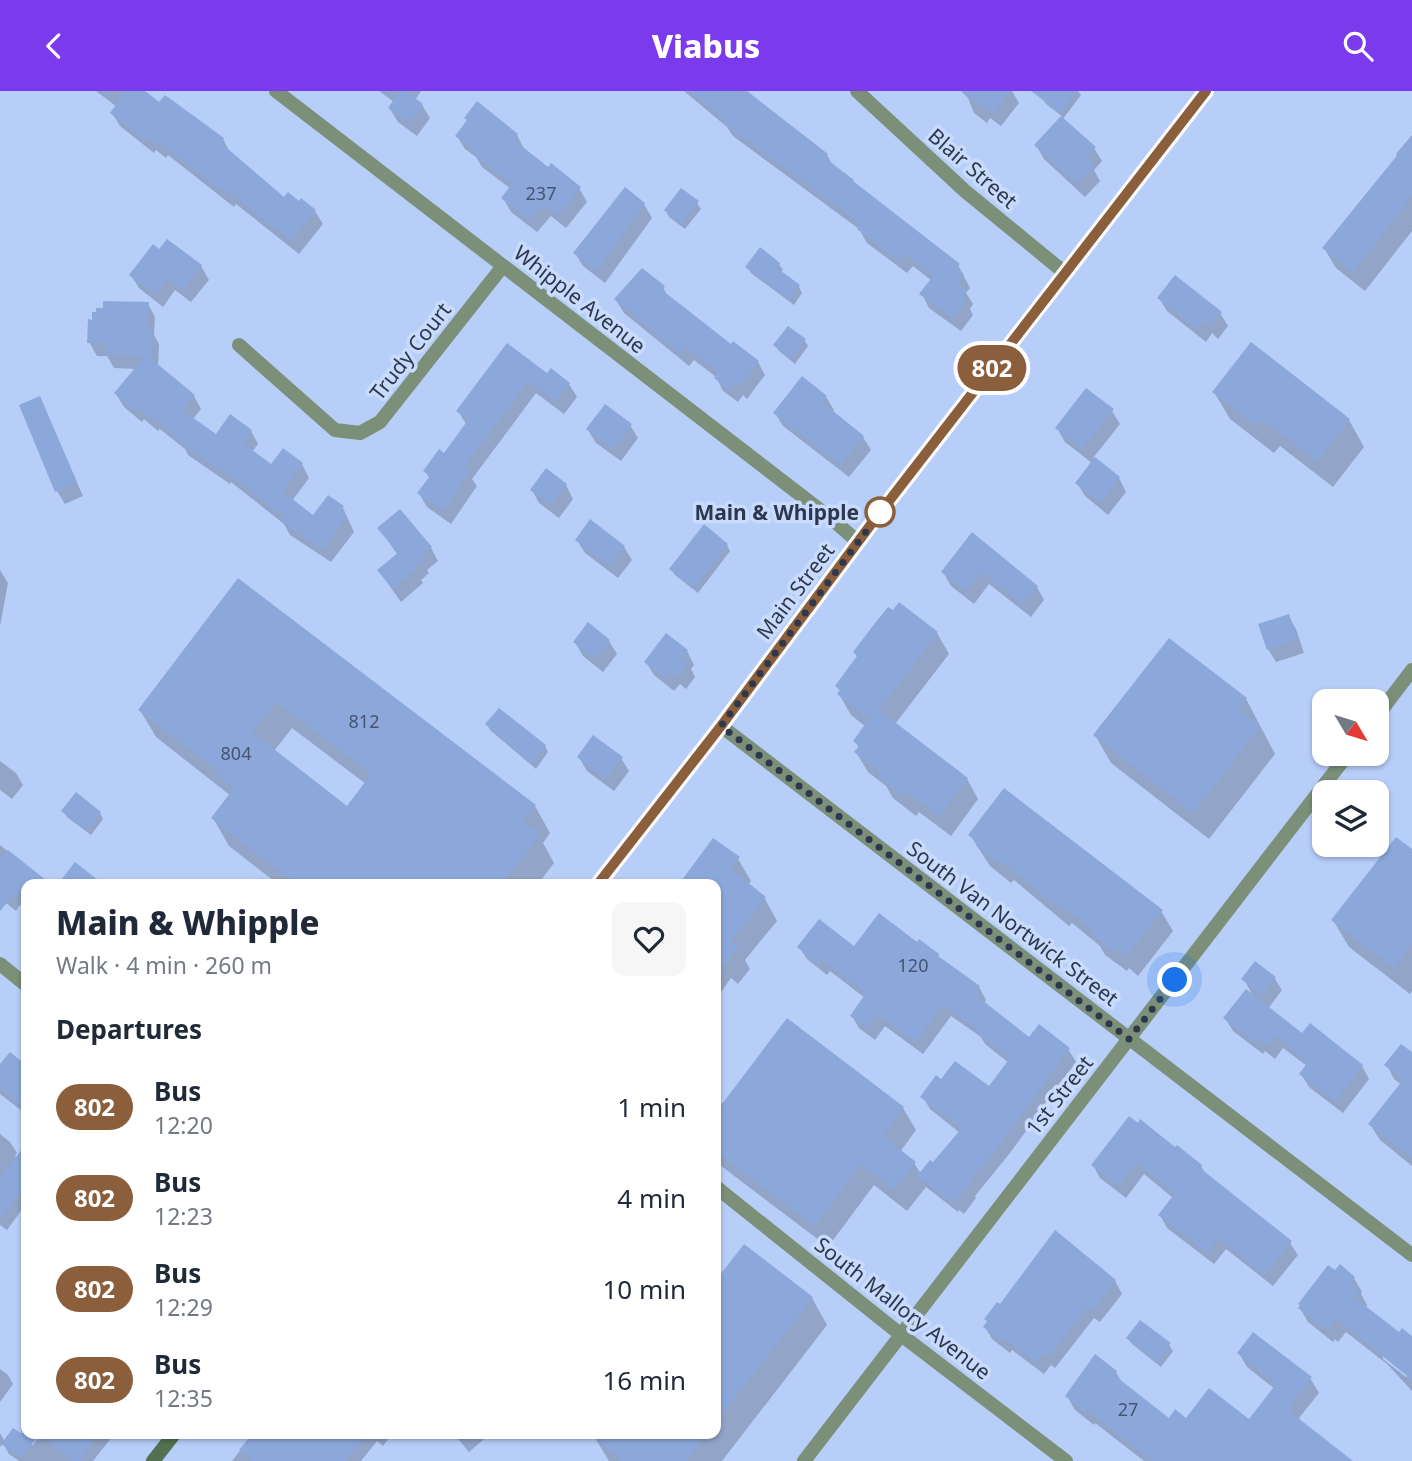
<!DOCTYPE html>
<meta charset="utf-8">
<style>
:root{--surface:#fff;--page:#f6f6f7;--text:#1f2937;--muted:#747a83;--accent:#7c3aed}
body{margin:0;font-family:"Noto Sans",sans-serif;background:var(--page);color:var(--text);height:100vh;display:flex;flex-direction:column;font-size:26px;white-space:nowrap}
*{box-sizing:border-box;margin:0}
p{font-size:23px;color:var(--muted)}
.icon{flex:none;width:38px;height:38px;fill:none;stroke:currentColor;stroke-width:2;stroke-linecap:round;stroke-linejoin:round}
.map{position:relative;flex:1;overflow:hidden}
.side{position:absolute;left:21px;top:788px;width:700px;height:560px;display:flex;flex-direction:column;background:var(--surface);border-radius:14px;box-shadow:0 2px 5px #0004}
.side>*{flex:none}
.badge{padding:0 14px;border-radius:23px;font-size:24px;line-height:46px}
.needle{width:46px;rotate:128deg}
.tools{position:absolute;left:1312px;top:598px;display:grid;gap:14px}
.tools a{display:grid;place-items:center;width:77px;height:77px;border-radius:14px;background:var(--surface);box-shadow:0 2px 5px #0004;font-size:35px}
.you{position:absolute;width:35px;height:35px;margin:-18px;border:5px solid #fff;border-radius:50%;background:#1a73e8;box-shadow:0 0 0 10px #1a73e833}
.map>.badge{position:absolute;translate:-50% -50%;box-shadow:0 0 0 4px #fff}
h2{padding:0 35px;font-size:26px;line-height:63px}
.round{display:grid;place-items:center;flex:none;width:74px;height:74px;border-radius:14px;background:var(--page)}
.headline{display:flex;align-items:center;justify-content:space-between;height:119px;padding:0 35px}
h1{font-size:33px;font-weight:800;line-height:52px}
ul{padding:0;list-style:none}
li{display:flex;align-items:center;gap:21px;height:91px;padding:0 35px}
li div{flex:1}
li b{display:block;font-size:26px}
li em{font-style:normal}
li .badge{min-width:77px;font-weight:700;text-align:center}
header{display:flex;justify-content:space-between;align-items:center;height:91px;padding:0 35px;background:var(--accent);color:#fff;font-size:32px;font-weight:800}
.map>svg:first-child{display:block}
</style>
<header><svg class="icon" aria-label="back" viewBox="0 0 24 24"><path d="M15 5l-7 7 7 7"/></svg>Viabus<svg class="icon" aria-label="search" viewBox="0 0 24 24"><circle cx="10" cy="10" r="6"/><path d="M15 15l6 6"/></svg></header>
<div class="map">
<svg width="1412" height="1370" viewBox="0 0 1412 1370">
<rect width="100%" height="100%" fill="#b7cef9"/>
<g fill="#0003" fill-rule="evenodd">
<path d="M96 0H142L160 14 223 48 231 64 284 108 300 112 315 120 323 133 299 163 236 113 234 116 168 64 166 67 156 59 154 62 120 35 112 22 117 16Z"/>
<path d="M379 0H421L415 9 422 14 430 27 417 45 398 31 390 18 394 11Z"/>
<path d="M684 0H738L827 64 833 75 958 174 970 197 966 202 973 213 970 218 973 224 961 240 929 217 922 203 932 190 913 175 907 182 867 152 859 138 733 45 727 36Z"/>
<path d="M961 0H1012L1019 12 1001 35 990 27 987 32 974 22 968 7Z"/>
<path d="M1047 0H1078L1081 4 1063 28 1094 57 1102 70 1094 79 1100 90 1085 106 1044 68 1036 54 1063 26 1046 13 1042 7Z"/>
<path d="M466 27 517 44 524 58 549 78 579 97 587 111 566 137 551 125 537 141 511 121 503 107 511 98 482 76 476 66 465 58 457 45 468 31Z"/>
<path d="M1412 44V140L1365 200 1336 177 1324 157 1398 67 1396 63Z"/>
<path d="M625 99 644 113 652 127 605 192 583 175 575 162Z"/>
<path d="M697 112 701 118 685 138 669 126 666 120Z"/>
<path d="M160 160 201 175 209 189 191 211 175 199 163 216 139 197 131 184Z"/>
<path d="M779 173 783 179 780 182 799 196 802 202 794 214 751 182 747 176Z"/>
<path d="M663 197 669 207 732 255 758 271 765 284 747 308 743 304 738 311 723 300 716 286 694 269 689 275 624 222 616 209Z"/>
<path d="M1159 207 1220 222 1228 235 1218 248 1212 242 1206 251 1167 220Z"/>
<path d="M148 213 155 226 154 244 159 253 158 275 194 305 201 318 193 328 216 345 251 340 258 353 252 361 271 376 302 373 309 387 292 410 314 426 343 417 354 441 331 471 290 444 284 433 231 391 230 393 188 364 185 358 160 338 158 340 144 328 142 331 124 316 116 303 137 278 114 277 107 265H97L89 251Z"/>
<path d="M804 249 808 255 795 273 779 260 775 254Z"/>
<path d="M507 254 547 285 569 293 577 306 564 323 536 302 472 388 477 395 451 433 427 416 419 402 430 388 425 380 445 364 466 333 458 320Z"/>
<path d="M1214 301 1349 329 1364 356 1333 396 1280 355 1274 362 1230 328Z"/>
<path d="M826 306 834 319 832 321 863 346 871 359 849 386 783 335 775 322Z"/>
<path d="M39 307 83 405 65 413 57 400Z"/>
<path d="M1112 320 1120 333 1093 367 1119 387 1126 401 1108 424 1085 405 1077 392 1092 372 1065 351 1057 337Z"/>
<path d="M630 334 638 347 621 370 596 352 588 339Z"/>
<path d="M566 394 573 408 559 427 539 412 532 399Z"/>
<path d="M380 438 431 457 438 470 427 479 429 482 421 489 423 492 401 511 379 480 397 463Z"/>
<path d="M973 444 1037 496 1044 509 1031 526 989 493 974 513 951 495 943 481Z"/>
<path d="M577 449 624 456 632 469 618 487 585 462Z"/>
<path d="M727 454 730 460 698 502 675 484 671 478Z"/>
<path d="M0 479 8 492 0 535Z"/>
<path d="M239 490 535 715 550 742 543 752 554 772 538 793H278L229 755 213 727 231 705 156 646 140 619ZM292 637 366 693 348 718 274 660Z"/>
<path d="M899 513 937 542 949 563 895 633 967 688 978 708 951 745 919 721 916 725 893 707 886 695 868 681 856 661 859 657 855 650 866 636 851 624 839 603 841 601 837 595 858 567 855 562Z"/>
<path d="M1288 525 1296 538 1304 562 1276 571 1268 558Z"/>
<path d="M609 550 617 563 603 581 583 565 575 551Z"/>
<path d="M687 560 694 574 691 578 695 586 686 598 680 593 674 600 654 584 646 571Z"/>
<path d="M1246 608 1275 663 1209 748 1111 672 1095 644Z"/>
<path d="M487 633 545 655 548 661 536 678 490 639Z"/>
<path d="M579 666 621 667 629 680 614 700 587 680Z"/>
<path d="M0 670 16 682 23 694 12 708 0 699Z"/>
<path d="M63 720 100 722 103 728 91 744 67 726Z"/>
<path d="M970 744 1161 820 1173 840 1138 885 1129 877 1127 880 1105 864 1100 855 1072 832 1069 835 1014 789 1011 792 990 775Z"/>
<path d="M0 754 34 782 26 793V813L23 817 20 814 16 820 0 807Z"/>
<path d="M1412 760V900L1410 903 1349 856 1333 829Z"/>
<path d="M738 768 751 790 748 794 765 808 777 830 745 869 750 878 738 893 731 887 716 908V793Z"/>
<path d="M917 853 938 864 940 869 979 896 986 909 984 913 1029 948 1068 958 1076 971 1010 1062 975 1105 976 1107 964 1123 959 1119 958 1121 926 1096 907 1120 874 1094 828 1156 716 1071V1007L724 1014 787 930 903 1017 916 1039 900 1061 914 1072 921 1083 933 1074 960 1042 930 1018 923 1006 941 990 989 998 1009 972 985 953 981 946 951 925 923 963 885 935 875 949 859 937 852 925 865 907 830 880 827 884 807 868 799 856 854 858Z"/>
<path d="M1256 873 1275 888 1282 899 1268 918 1302 945 1362 975 1369 988 1343 1022 1309 996 1301 983 1307 975 1283 957 1275 968 1265 960 1263 963 1233 940 1225 927 1254 907 1244 888Z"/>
<path d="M1412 963V1002L1394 988 1387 974Z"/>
<path d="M25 975 26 978V1023L0 1003V976Z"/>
<path d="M1412 1014V1075L1380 1049 1370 1033Z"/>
<path d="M0 1043 10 1051 17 1062 15 1065 26 1073V1113L7 1139 0 1134Z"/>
<path d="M1176 1059 1201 1075 1206 1084 1290 1152 1298 1164 1273 1195 1226 1158 1214 1173 1167 1137 1160 1124 1173 1107 1144 1083 1126 1107 1100 1087 1093 1074Z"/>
<path d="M1055 1141 1115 1190 1122 1203 1100 1231 1094 1227 1055 1277 1051 1274 1044 1283 1012 1259 1010 1262 992 1248 985 1236Z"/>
<path d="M744 1155 812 1207 827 1234 722 1370H609L595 1347 599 1342H716V1192Z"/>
<path d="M1354 1187 1362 1201 1361 1203 1367 1214 1365 1217 1399 1244 1412 1247V1300L1387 1273 1346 1241 1338 1251 1335 1248 1333 1251 1308 1231 1300 1217ZM1383 1264 1408 1284 1406 1286 1383 1268Z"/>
<path d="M1128 1247 1169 1254 1173 1260 1161 1276 1132 1253Z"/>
<path d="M1239 1262 1310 1287 1319 1302 1299 1327 1332 1370H1144L1095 1332 1094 1334 1075 1319 1067 1305 1116 1281 1123 1293 1169 1329 1249 1331 1275 1298 1247 1276Z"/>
<path d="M0 1278 8 1284 13 1293 0 1311Z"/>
<path d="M14 1339 33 1354 41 1342H115L93 1370H19L9 1363 3 1352 0 1356V1342L5 1351Z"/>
<path d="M254 1342H393L383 1355 377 1350 361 1370H232Z"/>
<path d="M453 1342H491L469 1361Z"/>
</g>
<g fill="#8ca8db" fill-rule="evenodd">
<path d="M126 0H145L159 11 165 4 224 47 221 52 284 106 288 101 299 110 301 107 316 119 291 150 228 100 226 103 160 52 157 54 148 47 146 50 110 22Z"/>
<path d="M400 0H405L423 13 409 32 388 17Z"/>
<path d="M689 0H747L828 63 825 67 854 89 853 90 960 173 956 177 964 183 957 192 967 199 962 206 967 210 953 227 919 203 933 185 905 163 899 170 857 138 861 133 723 32 725 29Z"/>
<path d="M962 0H1010L993 23Z"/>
<path d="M1031 0H1077L1060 22Z"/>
<path d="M477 10 518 43 514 49 548 76 551 72 581 96 558 125 543 113 529 129 501 107 512 93 472 63 475 59 455 45 467 29 464 27Z"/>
<path d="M1061 25 1096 56 1087 65 1094 75 1077 93 1034 54Z"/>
<path d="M1412 46V105L1353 181 1322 157Z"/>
<path d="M625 96 645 112 597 180 573 162Z"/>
<path d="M681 97 699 110 681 133 664 119Z"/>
<path d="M167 148 202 174 183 199 167 187 155 204 129 184 153 153 159 158Z"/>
<path d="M760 156 780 172 777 177 800 194 790 209 745 176Z"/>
<path d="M642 177 665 195 662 199 731 253 733 250 759 270 739 296 735 292 730 299 714 287 718 281 686 256 681 263 614 208Z"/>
<path d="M1175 184 1222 221 1210 235 1204 230 1197 238 1157 207Z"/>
<path d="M103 210 149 211 147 237H152V266H149L195 304 182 319 216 343 230 323 252 339 243 352 271 373 283 357 303 372 282 400 313 424 328 404 344 415 340 421 347 426 323 459 281 430 284 426 223 379 222 381 179 351 180 349 152 325 150 328 136 316 134 319 114 302 145 265 105 264V252H87L88 228 92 229V221H96V217H103Z"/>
<path d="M788 235 806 248 791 268 773 254Z"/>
<path d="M1251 251 1350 328 1317 370 1263 329 1257 336 1212 301Z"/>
<path d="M507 252 547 282 551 277 570 292 556 311 528 290 464 376 470 380 443 420 417 402 430 385 423 380 439 358 444 362 468 329 456 320Z"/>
<path d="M802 285 827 305 822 311 864 345 841 374 773 322Z"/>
<path d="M1086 297 1114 318 1082 358 1055 337Z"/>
<path d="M40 305 77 391 55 401 19 314Z"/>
<path d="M605 313 632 333 613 358 586 338Z"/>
<path d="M1095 366 1120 386 1100 412 1075 392Z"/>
<path d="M546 377 567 393 551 414 530 399Z"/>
<path d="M400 418 432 456 421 465 423 468 415 475 417 478 393 498 377 479 398 462 377 437Z"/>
<path d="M590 428 625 455 610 475 575 449Z"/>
<path d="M704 433 728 453 694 497 669 478Z"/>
<path d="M972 441 1038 495 1023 514 981 481 966 500 941 481Z"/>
<path d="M238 487 536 714 523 730 540 743 502 793H296L211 727 234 697 218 685 220 682 138 619ZM276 611 371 683 347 715 252 641Z"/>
<path d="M899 511 938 541 879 619 968 687 939 725 907 701 904 706 879 687 882 682 854 661 859 655 853 650 869 628 837 603 840 599 835 595 857 565 853 561 872 536 888 516 893 519Z"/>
<path d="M1289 523 1298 548 1267 559 1258 533Z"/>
<path d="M588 531 610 549 595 568 573 551Z"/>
<path d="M666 542 688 559 682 567 689 572 678 586 672 581 666 588 644 571Z"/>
<path d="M1169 547 1247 607 1238 618 1260 635 1193 722 1093 644Z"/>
<path d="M499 617 546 654 532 673 485 633Z"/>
<path d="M593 644 623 666 606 688 577 666Z"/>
<path d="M1004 697 1163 819 1126 865 1117 858 1114 861 1091 843 1094 840 1059 813 1057 816 1001 770 999 773 976 755 978 752 968 744Z"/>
<path d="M76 701 101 721 87 739 61 720Z"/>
<path d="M1396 746 1412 758V853L1394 877 1331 829Z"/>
<path d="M713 747 740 766 731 778 766 806 731 849 739 855 716 884V793H679Z"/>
<path d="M8 759 51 793H26L16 806 13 804 0 820V769Z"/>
<path d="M75 771 103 793H58Z"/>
<path d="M879 822 917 851 919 848 939 863 938 865 980 895 976 900 979 903 977 905 1029 946 1039 933 1070 957 1003 1049 968 1092 970 1093 956 1111 952 1107 950 1110 917 1085 930 1069 933 1071 962 1037 920 1006 936 984 941 988 955 970 989 995 1010 967 975 940 977 938 943 914 915 951 877 923 867 937 850 925 866 902 822 869 819 873 797 856 819 828 854 855Z"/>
<path d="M1255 870 1276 886 1262 904 1241 888Z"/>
<path d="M1246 898 1302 942 1310 932 1363 974 1335 1010 1299 983 1308 971 1275 945 1267 955 1257 948 1254 951 1223 927Z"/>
<path d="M787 927 904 1016 883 1045 916 1071 894 1099 861 1073 814 1135 716 1060V1021Z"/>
<path d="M1401 953 1412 961V1067L1368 1033 1403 989 1384 974Z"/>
<path d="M10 961 26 974V1017L0 997V973Z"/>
<path d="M1129 1025 1138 1032 1140 1028 1175 1056 1177 1054 1202 1074 1200 1077 1292 1150 1265 1184 1218 1147 1207 1162 1158 1124 1175 1102 1136 1072 1118 1095 1091 1074Z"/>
<path d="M26 1053V1094L0 1128V1087Z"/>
<path d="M1055 1139 1116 1189 1092 1220 1087 1216 1048 1266 1043 1262 1036 1272 1005 1248 1003 1251 983 1236 987 1230 984 1228 997 1211 1000 1213Z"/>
<path d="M744 1153 813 1206 716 1331V1189Z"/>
<path d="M1340 1173 1355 1186 1351 1192 1360 1199 1354 1206 1399 1241 1402 1237 1412 1245V1289L1337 1228 1330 1238 1326 1235 1324 1238 1298 1217 1300 1214 1298 1213 1328 1174 1335 1179Z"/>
<path d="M1140 1229 1171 1252 1157 1271 1126 1247Z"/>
<path d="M1253 1241 1312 1286 1291 1313 1293 1314 1289 1320 1353 1370H1152L1087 1319 1085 1321 1065 1305 1095 1263 1117 1280 1114 1284 1169 1327 1175 1318 1186 1327 1209 1297 1249 1328 1276 1293 1237 1262Z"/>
<path d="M13 1337 21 1342H81L93 1351 80 1370H74L39 1344 21 1367 1 1353Z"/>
<path d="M253 1342H367L346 1370H253L239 1359Z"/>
<path d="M588 1342H707L686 1370H623Z"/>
</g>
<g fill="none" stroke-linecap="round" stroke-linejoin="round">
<g stroke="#7b8f79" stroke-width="14">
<path d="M276 0 833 429 858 451"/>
<path d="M857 0 965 100 1065 182"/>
<path d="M239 254 335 339 360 342 380 331 503 175"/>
<path d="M1377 625 1412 579"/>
<path d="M721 635 1412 1164"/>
<path d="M0 873 26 894"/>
<path d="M716 1096 900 1243 1066 1370"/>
<path d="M804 1370 1348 663"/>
</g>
<g stroke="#537050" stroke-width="14">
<path d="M598 793 721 635 872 432 1206 0"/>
<path d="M153 1370 175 1342"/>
</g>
</g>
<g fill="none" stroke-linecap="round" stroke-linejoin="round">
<g stroke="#fff" stroke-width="16">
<path id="line" d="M598 793 721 635 872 432 1206 0"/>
</g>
<use href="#line" stroke="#8b5e3c" stroke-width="10"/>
<path stroke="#2d384e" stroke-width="7" stroke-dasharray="0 12.6" d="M880 421 888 411 721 635 1129 948 1175 889"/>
</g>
<circle fill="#fff" stroke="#8b5e3c" stroke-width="3.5" cx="880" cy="421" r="14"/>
<g text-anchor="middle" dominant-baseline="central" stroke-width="7" stroke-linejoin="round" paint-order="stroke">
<g font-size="18" fill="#455471">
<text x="541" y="102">237</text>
<text x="364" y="630">812</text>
<text x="236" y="662">804</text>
<text x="913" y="874">120</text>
<text x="1128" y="1318">27</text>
</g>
<g font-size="21" fill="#2d384e" stroke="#c9dbfc">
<text transform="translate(973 77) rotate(41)">Blair Street</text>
<text transform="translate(580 208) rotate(38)">Whipple Avenue</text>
<text transform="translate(410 260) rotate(-52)">Trudy Court</text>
<text transform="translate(795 500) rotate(-53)">Main Street</text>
<text transform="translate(1013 832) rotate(37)">South Van Nortwick Street</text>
<text transform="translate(1059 1004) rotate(-52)">1st Street</text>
<text transform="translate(903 1217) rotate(38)">South Mallory Avenue</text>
</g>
<g font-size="21" font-weight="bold" fill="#2d384e" stroke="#c9dbfc" text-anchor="end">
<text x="859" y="421">Main &amp; Whipple</text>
</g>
</g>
</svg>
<div class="tools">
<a><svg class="needle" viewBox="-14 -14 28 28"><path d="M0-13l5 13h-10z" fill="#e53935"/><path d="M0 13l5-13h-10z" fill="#747a83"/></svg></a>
<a><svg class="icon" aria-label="layers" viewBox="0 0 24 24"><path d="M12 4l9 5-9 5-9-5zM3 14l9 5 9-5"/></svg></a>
</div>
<div class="you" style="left:1175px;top:889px"></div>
<b class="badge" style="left:992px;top:277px;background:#8b5e3c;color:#fff">802</b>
<section class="side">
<div class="headline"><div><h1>Main &amp; Whipple</h1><p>Walk · 4 min · 260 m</p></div><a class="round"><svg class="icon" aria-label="heart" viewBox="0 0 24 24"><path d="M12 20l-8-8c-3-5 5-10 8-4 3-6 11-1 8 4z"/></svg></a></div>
<h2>Departures</h2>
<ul>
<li><span class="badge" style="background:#8b5e3c;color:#fff">802</span><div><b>Bus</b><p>12:20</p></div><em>1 min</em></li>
<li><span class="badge" style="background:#8b5e3c;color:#fff">802</span><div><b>Bus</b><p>12:23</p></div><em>4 min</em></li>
<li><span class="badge" style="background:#8b5e3c;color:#fff">802</span><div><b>Bus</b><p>12:29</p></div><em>10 min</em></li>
<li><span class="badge" style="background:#8b5e3c;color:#fff">802</span><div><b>Bus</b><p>12:35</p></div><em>16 min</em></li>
</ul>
</section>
</div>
